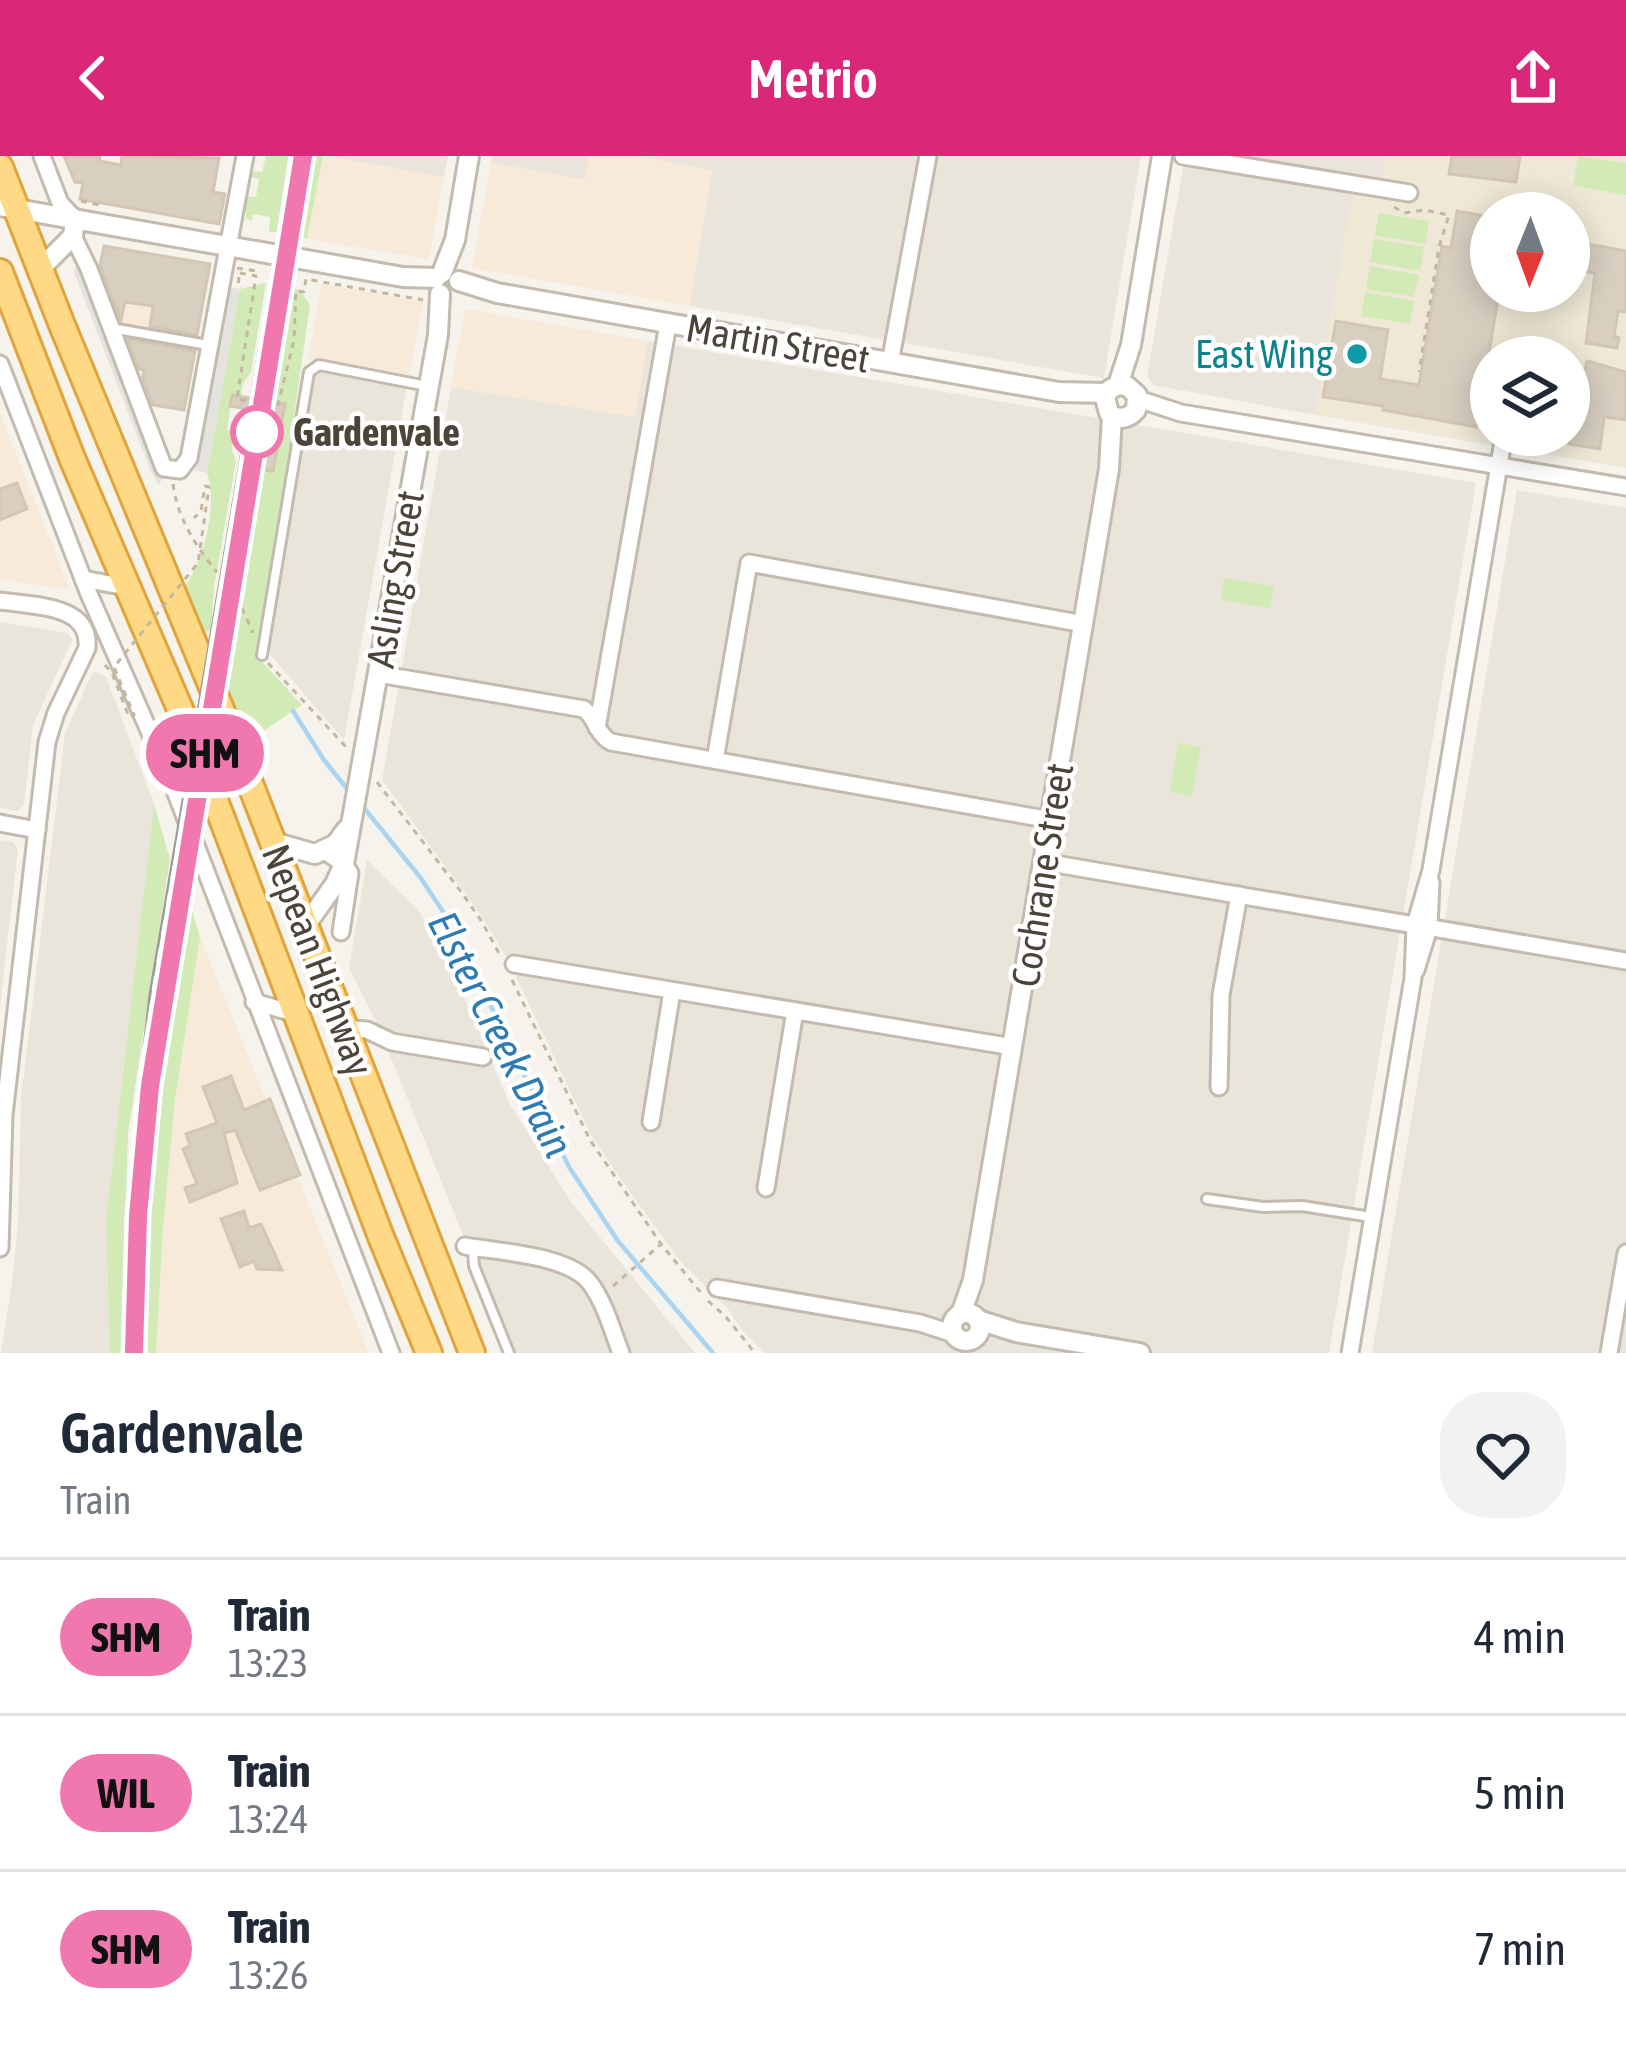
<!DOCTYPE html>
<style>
:root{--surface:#fff;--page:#f2f2f3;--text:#1f2937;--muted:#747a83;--line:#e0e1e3;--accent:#db2777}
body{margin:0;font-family:"Asap Condensed",sans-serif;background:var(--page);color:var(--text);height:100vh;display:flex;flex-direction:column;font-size:45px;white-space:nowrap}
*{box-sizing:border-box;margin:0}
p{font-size:39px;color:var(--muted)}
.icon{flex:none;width:66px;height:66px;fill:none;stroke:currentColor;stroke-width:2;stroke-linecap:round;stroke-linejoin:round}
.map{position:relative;height:1197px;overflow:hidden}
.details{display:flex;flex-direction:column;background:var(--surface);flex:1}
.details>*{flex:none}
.badge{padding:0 24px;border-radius:39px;font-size:42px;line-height:78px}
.needle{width:78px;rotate:181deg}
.controls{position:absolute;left:1470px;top:36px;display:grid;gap:24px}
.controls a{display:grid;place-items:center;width:120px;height:120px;border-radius:50%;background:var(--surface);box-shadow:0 6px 30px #0003;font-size:60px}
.map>.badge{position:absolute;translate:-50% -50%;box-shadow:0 0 0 6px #fff}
.round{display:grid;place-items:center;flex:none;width:126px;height:126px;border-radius:48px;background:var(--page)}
.head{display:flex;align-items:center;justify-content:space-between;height:204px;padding:0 60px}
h1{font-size:57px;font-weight:600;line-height:90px}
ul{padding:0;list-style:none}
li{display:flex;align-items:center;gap:36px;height:156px;padding:0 60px;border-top:3px solid var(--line)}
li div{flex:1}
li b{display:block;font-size:45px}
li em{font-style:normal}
li .badge{min-width:132px;font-weight:700;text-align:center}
header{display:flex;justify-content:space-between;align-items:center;height:156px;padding:0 60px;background:var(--accent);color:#fff;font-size:54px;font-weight:600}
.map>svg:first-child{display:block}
</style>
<header><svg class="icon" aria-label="back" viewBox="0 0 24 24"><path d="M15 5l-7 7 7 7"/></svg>Metrio<svg class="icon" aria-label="share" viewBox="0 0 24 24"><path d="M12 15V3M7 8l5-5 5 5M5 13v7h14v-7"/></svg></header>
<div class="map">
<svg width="1626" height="1197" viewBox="0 0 1626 1197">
<rect width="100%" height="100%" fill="#f6f3ec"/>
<g fill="#eae5da">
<path d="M324 0H448L444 21Z"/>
<path d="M492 0H589L585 24 491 7Z"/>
<path d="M636 0H1141L1104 222 690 150 712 15Z"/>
<path d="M1185 0H1387L1380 42 1353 38 1315 259 1153 229 1147 220Z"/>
<path d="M648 185 1476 327 1329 1197H765L743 1175 727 1152 680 1105 619 1021 591 979 508 804 480 758 382 624 451 231 634 261Z"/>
<path d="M320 214 407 229 344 584 268 496 314 218Z"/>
<path d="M1517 334 1626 352V1197H1372Z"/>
<path d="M0 466 68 477 72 484 33 569 24 649 17 655 0 652Z"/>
<path d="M97 516 106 521 154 648 106 1065 110 1197H1L12 1126 18 1070 21 942 65 578 92 517Z"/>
<path d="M0 684 13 686 18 693 0 851Z"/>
<path d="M367 704 418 754 451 810 509 947 571 1046 695 1197H511L378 870 349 812Z"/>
</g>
<g fill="#f7ead8">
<path d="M323 0 444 21 429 103 307 83Z"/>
<path d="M589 0H636L712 14 690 150 472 112 491 7 585 24Z"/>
<path d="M104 90 210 108 184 254 148 248 106 139 99 115Z"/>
<path d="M321 128 423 146 409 221 308 204Z"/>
<path d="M465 153 648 185 635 261 451 231Z"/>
<path d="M0 257 69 431 66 434 0 423Z"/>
<path d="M200 781 369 1197H156L163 1072 175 944Z"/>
</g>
<path fill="#efe8d6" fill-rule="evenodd" d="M1387 0H1626V312L1315 259 1353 37 1379 41ZM1491 57H1569V135H1491ZM1491 201H1569V279H1491Z"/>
<g fill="#d2eab5">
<path d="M266 0H288L277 76H269L270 61 253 58 252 64 246 63 245 40 256 41 259 23 249 20 250 15 262 16Z"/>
<path d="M309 0H323L307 83 295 79Z"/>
<path d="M1578 0 1626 7V39L1573 30Z"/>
<path d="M1379 57 1429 65 1425 88 1375 79Z"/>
<path d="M1374 83 1424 91 1420 115 1370 106Z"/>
<path d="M1370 110 1419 119 1414 141 1366 133Z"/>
<path d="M266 127 251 216 243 228 241 240H232L227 274 234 276 232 294 236 305 214 431 211 474 205 477 185 430C204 403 218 349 207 317L240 133Z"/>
<path d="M289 131 300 134 310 149 259 502 302 549 251 583 223 525 256 335 261 330 264 314 273 315 285 247 275 245 277 234 274 221Z"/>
<path d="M1365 136 1414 145 1410 168 1361 160Z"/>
<path d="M1224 422 1274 430 1270 452 1221 444Z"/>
<path d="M1178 587 1201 591 1192 640 1170 636Z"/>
<path d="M154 648 170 703 128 978 121 1197H110L106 1065Z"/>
<path d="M186 734 200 781 175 944 163 1072 156 1197H145L147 1055 153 954Z"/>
</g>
<g fill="#e5e3e0">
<path d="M78 106 163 321 159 329 151 316 74 116Z"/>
<path d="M227 131 240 133 207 317 194 314Z"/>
</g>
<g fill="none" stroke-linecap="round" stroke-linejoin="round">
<g stroke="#a9d4f2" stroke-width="4.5">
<path d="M293 555 324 604 348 634"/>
<path d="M360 647 420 721 450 766 569 1011 618 1085 713 1197"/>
</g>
</g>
<g fill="#d8cfc1" stroke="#d3c7b4" stroke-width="3">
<path d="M64 0H100L99 5 121 9 122 0 219 2 213 36 225 38 219 68 80 43 83 27 75 26Z"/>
<path d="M1452 0H1520L1516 26 1449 18Z"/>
<path d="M1457 55 1491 61V135H1499L1483 236H1486L1482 258H1478L1476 271 1383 254V250L1323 241 1336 165 1388 174 1380 223 1419 229 1442 90 1451 92Z"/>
<path d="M1587 88 1626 95V156L1618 155 1614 180 1619 182 1617 192 1586 187 1595 117 1583 115Z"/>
<path d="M104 90 210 108 197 179 150 170 153 150 125 146 121 164 100 109Z"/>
<path d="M128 183 195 195 184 254 153 249 143 222 144 214 139 213Z"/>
<path d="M1587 205 1626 216V264L1604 261 1600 293 1569 288V238L1573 239 1579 214H1585Z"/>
<path d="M232 239 285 248 273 315 263 314 268 280 261 279 265 256 230 250Z"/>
<path d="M17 327 27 353 0 364V333Z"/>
<path d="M231 920 244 954 270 943 300 1019 260 1034 235 974 224 977 237 1027 190 1046 185 1032 197 1028 183 993 190 990 186 978 217 967 203 931Z"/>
<path d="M244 1055 249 1072 261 1068 282 1114 257 1113 254 1105 240 1111 221 1063Z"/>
</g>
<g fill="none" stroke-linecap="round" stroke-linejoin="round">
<g stroke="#c2bbae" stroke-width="14">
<g id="service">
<path d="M111 172 208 189"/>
<path d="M262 499 309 216 319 209 427 230"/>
<path d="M1207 1043 1263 1051 1302 1050 1371 1061"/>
<path d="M473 1093 474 1110 509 1197"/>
</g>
</g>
<g stroke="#c2bbae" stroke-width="21">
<g id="minor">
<path d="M42 0 60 47 75 63"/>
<path d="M1183 0 1409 37"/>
<path d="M73 80 89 113 162 307 164 312 180 314 189 302 245 0"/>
<path d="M890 207 928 0"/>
<path d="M0 208 89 438 172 627 391 1197"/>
<path d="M1138 243 1181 257 1626 331"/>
<path d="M83 423 126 431"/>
<path d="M0 445C33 450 91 448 87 492L56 557 47 586 4 959 0 1092"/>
<path d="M378 518 584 553C596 562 597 579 611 586L1051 664"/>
<path d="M597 572 668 168"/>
<path d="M715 604 749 407 1084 468"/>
<path d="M0 667 37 674"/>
<path d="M324 695 344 708 350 717 341 776"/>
<path d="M1044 706 1626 805"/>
<path d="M514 808 1013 891"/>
<path d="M1416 814 1429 772 1431 726"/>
<path d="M254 846 297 858"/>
<path d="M343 872 367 874 392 886 483 901"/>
<path d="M1219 931 1221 839 1239 739"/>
<path d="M651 966 672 835"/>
<path d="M766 1032 795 855"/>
<path d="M465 1090C499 1096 569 1099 590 1127 605 1147 612 1174 621 1197"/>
<path d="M717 1132 920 1167 954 1178"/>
<path d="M1350 1197 1413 822 1415 769 1431 714 1504 279"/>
<path d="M1609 1197 1626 1097"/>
</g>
</g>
<g stroke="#c2bbae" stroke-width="24">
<g id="tertiary">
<path d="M0 50 403 121 436 122"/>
<path d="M40 113 73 80 75 63"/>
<path d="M442 117 455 84 469 0"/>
<path d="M459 125 497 137 1059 236 1107 237"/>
<path d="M1118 229 1127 230 1137 239 1136 254C1128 263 1118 265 1109 257L1105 242 1109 234 1118 229 1131 189 1162 0"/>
<path d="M273 686 315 698 336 688 346 674"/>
<path d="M305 770 335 728 344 708 438 179 440 138"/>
<circle cx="966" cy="1171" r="14"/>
<path d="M961 1158 973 1124 1109 313 1112 260"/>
<path d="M978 1164 1016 1176 1140 1197"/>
</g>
</g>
<g stroke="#e0a43c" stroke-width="30">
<g id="trunk">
<path d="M0 11 62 169 221 553 472 1197"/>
<path d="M0 116 72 302 183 560 381 1081 429 1197"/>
</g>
</g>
<g stroke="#c4b79f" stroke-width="3" stroke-dasharray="6 6" stroke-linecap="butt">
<path d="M81 45 100 49"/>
<path d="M1394 51 1404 57 1424 54 1449 59 1439 91 1419 216"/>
<path d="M237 112 257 115"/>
<path d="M240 117 256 120 237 243 250 245"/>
<path d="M239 121 238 130 241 131"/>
<path d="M265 247 278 249 294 184 296 135 304 136 306 123 423 144"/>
<path d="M173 328C177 361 196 391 217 416"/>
<path d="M237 441 253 477"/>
<path d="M268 507 347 592"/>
<path d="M377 626 462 737 482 766 500 799"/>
<path d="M512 824 590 984 661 1088 702 1138"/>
<path d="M613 1130 660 1089"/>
<path d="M708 1145 726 1161 755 1197"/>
</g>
<use href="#service" stroke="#fff" stroke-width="8"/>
<use href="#minor" stroke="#fff" stroke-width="15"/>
<use href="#tertiary" stroke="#fff" stroke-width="18"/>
<use href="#trunk" stroke="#ffd985" stroke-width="24"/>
<g stroke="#9a9a9a" stroke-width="9">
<path id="rail" d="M126 1197 134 1009 153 839 295 0"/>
</g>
<use href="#rail" stroke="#fff" stroke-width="4.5" stroke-dasharray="14" stroke-linecap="butt"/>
<path stroke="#c4b79f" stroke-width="3" stroke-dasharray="6 6" stroke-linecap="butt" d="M105 509 112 517 129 561 134 559 114 511 198 407 209 331 205 330 201 355 194 362"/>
</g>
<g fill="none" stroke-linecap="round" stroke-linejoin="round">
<g stroke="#fff" stroke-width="27">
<path id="line" d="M134 1197 138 1060 150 930 303 0"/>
</g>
<use href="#line" stroke="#f178af" stroke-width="18"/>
</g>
<circle fill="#0f9aa8" stroke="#fff" stroke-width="4.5" cx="1357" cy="198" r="12"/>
<circle fill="#fff" stroke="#f178af" stroke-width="6" cx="257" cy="276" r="24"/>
<g text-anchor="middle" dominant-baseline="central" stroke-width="9" stroke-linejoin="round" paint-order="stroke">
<g font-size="39" fill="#4b4439" stroke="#fff">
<text transform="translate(778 187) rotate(10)">Martin Street</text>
<text transform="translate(395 423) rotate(-80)">Asling Street</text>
<text transform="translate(1042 719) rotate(-81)">Cochrane Street</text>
<text transform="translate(318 804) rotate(69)">Nepean Highway</text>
</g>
<g font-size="39" fill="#0d838f" stroke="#fff" text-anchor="end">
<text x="1333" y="198">East Wing</text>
</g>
<g font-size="39" font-weight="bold" fill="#4b4439" stroke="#fff" text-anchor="start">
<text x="293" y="276">Gardenvale</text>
</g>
<g font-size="42" font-style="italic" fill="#2e7ab2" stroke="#fff">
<text transform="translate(501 878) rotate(63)">Elster Creek Drain</text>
</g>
</g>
</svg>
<div class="controls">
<a><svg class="needle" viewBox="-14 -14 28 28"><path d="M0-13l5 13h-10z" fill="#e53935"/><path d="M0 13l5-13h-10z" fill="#747a83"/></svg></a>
<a><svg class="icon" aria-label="layers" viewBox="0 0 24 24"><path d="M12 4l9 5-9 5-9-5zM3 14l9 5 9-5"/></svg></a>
</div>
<b class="badge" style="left:205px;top:597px;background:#f178af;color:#111">SHM</b>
</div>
<section class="details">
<div class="head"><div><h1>Gardenvale</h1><p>Train</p></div><a class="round"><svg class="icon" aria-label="heart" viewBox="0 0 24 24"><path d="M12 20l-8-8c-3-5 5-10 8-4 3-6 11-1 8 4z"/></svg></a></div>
<ul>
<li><span class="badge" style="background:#f178af;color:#111">SHM</span><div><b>Train</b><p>13:23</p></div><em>4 min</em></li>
<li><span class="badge" style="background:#f178af;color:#111">WIL</span><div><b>Train</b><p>13:24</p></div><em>5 min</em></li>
<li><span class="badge" style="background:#f178af;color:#111">SHM</span><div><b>Train</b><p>13:26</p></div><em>7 min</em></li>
</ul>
</section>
